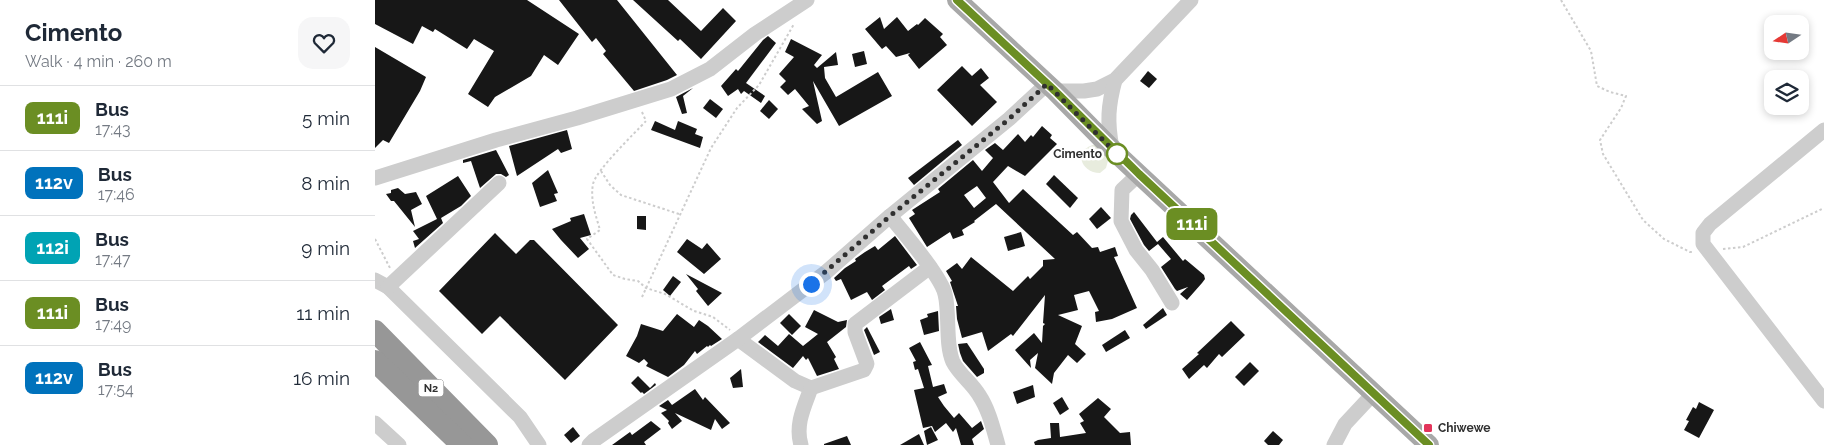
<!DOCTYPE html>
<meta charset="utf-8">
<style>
:root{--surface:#fff;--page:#f6f6f7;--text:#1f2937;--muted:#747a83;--line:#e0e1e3}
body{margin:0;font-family:Raleway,sans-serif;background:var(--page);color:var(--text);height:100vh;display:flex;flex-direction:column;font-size:19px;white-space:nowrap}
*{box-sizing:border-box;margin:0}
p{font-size:16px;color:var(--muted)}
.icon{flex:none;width:28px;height:28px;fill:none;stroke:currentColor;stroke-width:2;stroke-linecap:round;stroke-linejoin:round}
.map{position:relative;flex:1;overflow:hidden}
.sheet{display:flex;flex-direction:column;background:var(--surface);width:375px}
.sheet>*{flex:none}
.badge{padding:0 10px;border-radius:8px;font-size:18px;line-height:32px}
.needle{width:32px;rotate:257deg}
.fabs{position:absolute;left:1389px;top:15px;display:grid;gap:10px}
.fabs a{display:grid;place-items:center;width:45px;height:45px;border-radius:10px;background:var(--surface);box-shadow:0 2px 8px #0003;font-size:25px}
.you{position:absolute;width:25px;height:25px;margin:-12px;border:4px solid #fff;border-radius:50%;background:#1a73e8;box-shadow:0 0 0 8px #1a73e833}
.map>.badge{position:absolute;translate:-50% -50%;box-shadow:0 0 0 2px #fff}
.round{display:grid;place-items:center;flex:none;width:52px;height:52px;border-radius:15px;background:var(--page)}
.overview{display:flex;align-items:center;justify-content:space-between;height:85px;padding:0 25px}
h1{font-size:24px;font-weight:700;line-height:38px}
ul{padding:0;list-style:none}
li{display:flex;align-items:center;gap:15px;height:65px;padding:0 25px;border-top:1px solid var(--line)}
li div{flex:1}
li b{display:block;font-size:19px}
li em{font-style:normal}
li .badge{min-width:55px;font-weight:700;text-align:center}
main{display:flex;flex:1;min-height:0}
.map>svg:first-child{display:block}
</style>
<main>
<section class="sheet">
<div class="overview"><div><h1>Cimento</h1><p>Walk · 4 min · 260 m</p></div><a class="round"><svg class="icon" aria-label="heart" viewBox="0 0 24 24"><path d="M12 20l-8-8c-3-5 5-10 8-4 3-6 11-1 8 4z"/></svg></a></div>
<ul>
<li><span class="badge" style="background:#6b8e23;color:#fff">111i</span><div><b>Bus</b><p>17:43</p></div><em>5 min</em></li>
<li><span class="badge" style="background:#0072bc;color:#fff">112v</span><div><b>Bus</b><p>17:46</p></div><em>8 min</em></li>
<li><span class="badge" style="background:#00a3b4;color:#fff">112i</span><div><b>Bus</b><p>17:47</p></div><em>9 min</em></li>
<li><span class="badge" style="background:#6b8e23;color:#fff">111i</span><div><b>Bus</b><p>17:49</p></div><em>11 min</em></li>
<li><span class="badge" style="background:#0072bc;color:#fff">112v</span><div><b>Bus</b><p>17:54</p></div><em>16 min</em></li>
</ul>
</section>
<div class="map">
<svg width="1449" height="445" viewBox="0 0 1449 445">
<rect width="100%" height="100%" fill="#fff"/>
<path fill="#e8ecde" d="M722 144 734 157 731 168 725 173C705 173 697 148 722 144Z"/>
<g fill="#171717" fill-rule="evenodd">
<path d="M0 0H152L204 34 183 65 169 55 156 76 120 97 113 107 93 94 119 51 99 39 92 49 60 29 58 32 47 26 38 44 0 24Z"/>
<path d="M184 0H242L302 75 292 80 259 91 228 54 231 51 221 38 217 42Z"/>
<path d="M258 0H293L326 31 348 8 361 21 326 59 305 39 303 41Z"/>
<path d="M505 17 509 29 522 17 533 31 542 24 543 25 550 18 568 34 565 37 572 45 544 69 533 55 535 53 521 57 511 46 507 49 490 29Z"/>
<path d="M393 36 401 43 371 83 390 96 386 103 369 91 366 94 363 89 353 96 346 86 361 69 363 71 388 40Z"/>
<path d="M416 39 447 55 439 65 442 68 461 52 463 65 449 67 450 78 461 97 503 72 517 96 464 126 438 81 447 121 442 124 427 109 434 106 420 89 413 95 405 87 411 81 404 74 419 57 410 52Z"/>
<path d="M0 47 51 77 45 91 14 143 8 140 0 148Z"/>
<path d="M489 51 492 64 480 67 477 54Z"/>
<path d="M587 66 597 76 606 68 614 78 605 85 622 102 597 126 562 90Z"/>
<path d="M773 71 782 79 774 88 765 81Z"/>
<path d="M318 88 308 96 312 113 307 114 301 97Z"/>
<path d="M335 99 348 109 341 118 328 108Z"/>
<path d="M394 100 403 109 394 119 385 111Z"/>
<path d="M280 121 300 130 303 121 322 129 320 134 328 137 325 148 276 130Z"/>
<path d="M667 126 677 135 675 138 682 144 650 176 633 166 618 182 634 203 648 189 698 235 702 232 717 248 723 247 725 252 740 247 743 256 739 257 762 308 737 319 721 322 720 312 724 311 714 291 699 295 703 310 683 315 707 326 700 344 711 354 702 363 693 355 679 373 677 384 660 368 663 353 655 360 656 368 640 350 659 333 667 343 668 326 670 324 668 323 670 295 638 336 636 334 613 351 607 332 587 338 582 319 581 306H583L575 282 577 281 571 271 582 263 587 269 596 257 638 291 653 276 655 279 668 266V260L680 259 621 204 599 221 600 222 587 230 589 235 578 239 575 232 552 247 534 218 540 214 537 210 565 192 563 189 598 160 607 171 618 158 610 150 620 143 628 150 643 134 650 142 656 135 658 137ZM602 186 611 198 599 208 589 195Z"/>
<path d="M192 130 197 149 186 153 183 149 142 176 134 146Z"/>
<path d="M583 140 587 145 539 185 533 178Z"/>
<path d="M121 150 134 175 131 177 126 174H121L105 188 96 161 88 163V160Z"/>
<path d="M173 170 183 193 179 194 182 201 165 207 157 183Z"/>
<path d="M679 175 703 198 695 208 671 184Z"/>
<path d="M83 176 96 196 86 206 66 218 68 223 40 248 38 241 44 239 38 231 62 219 51 196Z"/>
<path d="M23 188 30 194 41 192 47 204 36 210 40 227 19 201H16L11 194 16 193V190Z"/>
<path d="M726 207 736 218 722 229 714 219Z"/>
<path d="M759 212 782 242 788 237 808 261 810 259 829 275 830 279 827 283 812 300 805 294 813 287 802 291 800 289 786 267 796 259 783 244 774 251 769 245 755 219 756 215Z"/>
<path d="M209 214 216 235 205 238 214 249 203 258 186 240 177 229 196 221 195 218Z"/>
<path d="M262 216H271V230L262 229Z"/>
<path d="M646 232 650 246 633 251 629 237Z"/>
<path d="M120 233 141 254 155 240H159L243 325 190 380 125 316 107 334 64 291Z"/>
<path d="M520 236 542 265 536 269 534 266 507 286 510 290 497 300 492 292 476 300 466 279 461 281 459 278 470 268 481 261 480 259 490 252 500 246 503 250Z"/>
<path d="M312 239 327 249 332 243 346 259 329 274 302 252Z"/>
<path d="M311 274 347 293 333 306 321 291 323 289Z"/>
<path d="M298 276 306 282 295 296 288 290Z"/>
<path d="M788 308 792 315 771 329 768 325Z"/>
<path d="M516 309 519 320 506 324 504 317Z"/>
<path d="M439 310 463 322 472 320 471 327 452 342 461 357 459 359 464 369 442 376 433 358 431 360 428 356 418 368 383 342 390 335 403 346 414 334 428 346 443 334 430 327Z"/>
<path d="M563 311 564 331 549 335 545 320 553 317 552 314Z"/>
<path d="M302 314 319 327 324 320 333 326 347 339 336 346 335 345 333 347 332 346 322 354 320 351 309 365 293 377 271 366 273 363 269 359 264 363 251 356 262 336 266 324 288 331Z"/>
<path d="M414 314 426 326 417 335 405 323Z"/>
<path d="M856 321 870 335 847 357 844 354 832 368 829 365 814 379 807 369 824 354 822 353Z"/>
<path d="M492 327 505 352 499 355 489 330Z"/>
<path d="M750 330 755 338 731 352 727 345Z"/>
<path d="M545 342 557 365 553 366 558 387 569 384 572 393 563 397 569 406 579 418 584 413 597 428 606 421 609 429 597 439 599 445H586L581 428 578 432 571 423 560 432 557 426 548 428 539 390 549 388 543 369 540 370 538 362 541 361 534 348Z"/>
<path d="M592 343 609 369V373L602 377 588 361 585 353 583 344Z"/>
<path d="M875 362 884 371 869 386 860 377Z"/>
<path d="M366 369 368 387 358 388 355 378Z"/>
<path d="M263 376 275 388 280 383 281 385 269 394 267 392 266 393 256 383Z"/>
<path d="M658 385 660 397 642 404 638 392Z"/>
<path d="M320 389 328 400 330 397 355 423 347 429 340 419 336 430 300 413 307 421 297 429 293 423 294 421 286 413 292 410 284 406 293 400 297 405Z"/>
<path d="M687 397 694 409 685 415 678 403Z"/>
<path d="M723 398 736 409 729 417 745 433 755 432 756 445H660L659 442 663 440 676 438 675 423H684L685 437 711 433 705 423 709 421 704 414Z"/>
<path d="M1324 402 1339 410 1324 438 1309 430 1314 421 1311 420 1318 407 1321 409Z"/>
<path d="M276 421 286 429 269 442 271 445H237L255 432 257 435Z"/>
<path d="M198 427 205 436 196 443 189 435Z"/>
<path d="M556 427 563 440 552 445 549 431Z"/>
<path d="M898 431 908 440 904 445H893L889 441Z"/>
<path d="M544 434 549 445H525Z"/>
<path d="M472 436 476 445H449V444Z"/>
</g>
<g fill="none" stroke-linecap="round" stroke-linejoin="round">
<g stroke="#cdcdcd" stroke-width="2" stroke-dasharray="2.5 2.5" stroke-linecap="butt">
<path d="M1186 0 1216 51 1222 86 1235 92 1251 96 1246 108 1225 140 1228 154 1268 220 1289 239 1315 252H1319"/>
<path d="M267 112 271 121C260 133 221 170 218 184 215 200 221 216 225 230L212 239 238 275 250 279 263 281 271 288 290 294 319 311 338 317 355 330"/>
<path d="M226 171 235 185 246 195 304 214"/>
<path d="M0 239 15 268"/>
<path d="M1348 249 1368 247 1449 208"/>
<path d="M267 297 336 148 362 108 384 85 419 24"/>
</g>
<g stroke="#cdcdcd" stroke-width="15">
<path d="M680 91H709L722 89 740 80 816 0"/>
<path d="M1449 130 1335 224 1328 233V244L1449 401"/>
<path d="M737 148C732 122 733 106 740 80"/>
<path d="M764 174 747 190 746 221 761 250 777 270 797 303"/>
<path d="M0 178 121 140 202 118 296 89 335 69 380 34 432 0"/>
<path d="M515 216C528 232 566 276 570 294 575 314 570 345 578 362 584 374 597 383 604 395 614 410 618 428 623 445"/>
<path d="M0 280 13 287 145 417 164 445"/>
<path d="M13 287 124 183"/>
<path d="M363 339 420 381 436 388C429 407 420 425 426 445"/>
<path d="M436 388 489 370 492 364 480 332V324L555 267"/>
<path d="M0 423 24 445"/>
<path d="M214 445 218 441 363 339 450 273 515 216 634 119 672 84"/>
<path d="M959 445 970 424 998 394"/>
</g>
<path stroke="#a8a8a8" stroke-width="20" d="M582 0 680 91 742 154 1054 445"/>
<g stroke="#979797" stroke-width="22">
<path d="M0 331 112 445"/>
<path d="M0 361 87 445"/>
</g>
</g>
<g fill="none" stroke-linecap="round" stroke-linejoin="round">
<g stroke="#fff" stroke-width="11">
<path id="line" d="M582 0 680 91 764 174 1054 445"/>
</g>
<use href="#line" stroke="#6b8e23" stroke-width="8"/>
<path stroke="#303030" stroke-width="5" stroke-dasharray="0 9" d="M436 284 515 216 634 119 672 84 742 154"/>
</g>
<circle fill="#fff" stroke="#6b8e23" stroke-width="2.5" cx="742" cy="154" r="10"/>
<rect fill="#e3355b" stroke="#fff" stroke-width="2" x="1048" y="423" width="10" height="10" rx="2.5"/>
<g text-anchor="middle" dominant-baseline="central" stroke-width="5" stroke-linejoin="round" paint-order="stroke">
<rect fill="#fff" stroke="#6e6e6e" stroke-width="1" x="43.5" y="379.5" width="25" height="17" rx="4"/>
<g font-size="11" font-weight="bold" fill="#303030">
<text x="56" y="388">N2</text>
</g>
<g font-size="12" font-weight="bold" fill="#303030" stroke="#fff" text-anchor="end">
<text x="727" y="154">Cimento</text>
</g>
<g font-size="12" font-weight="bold" fill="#303030" stroke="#fff" text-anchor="start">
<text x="1063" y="428">Chiwewe</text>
</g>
</g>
</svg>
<div class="fabs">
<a><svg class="needle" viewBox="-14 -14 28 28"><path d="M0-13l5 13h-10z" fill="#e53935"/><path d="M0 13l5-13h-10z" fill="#747a83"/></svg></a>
<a><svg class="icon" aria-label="layers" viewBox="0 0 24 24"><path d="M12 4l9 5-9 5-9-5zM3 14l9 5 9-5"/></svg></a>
</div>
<div class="you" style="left:436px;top:284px"></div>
<b class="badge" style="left:817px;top:224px;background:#6b8e23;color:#fff">111i</b>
</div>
</main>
